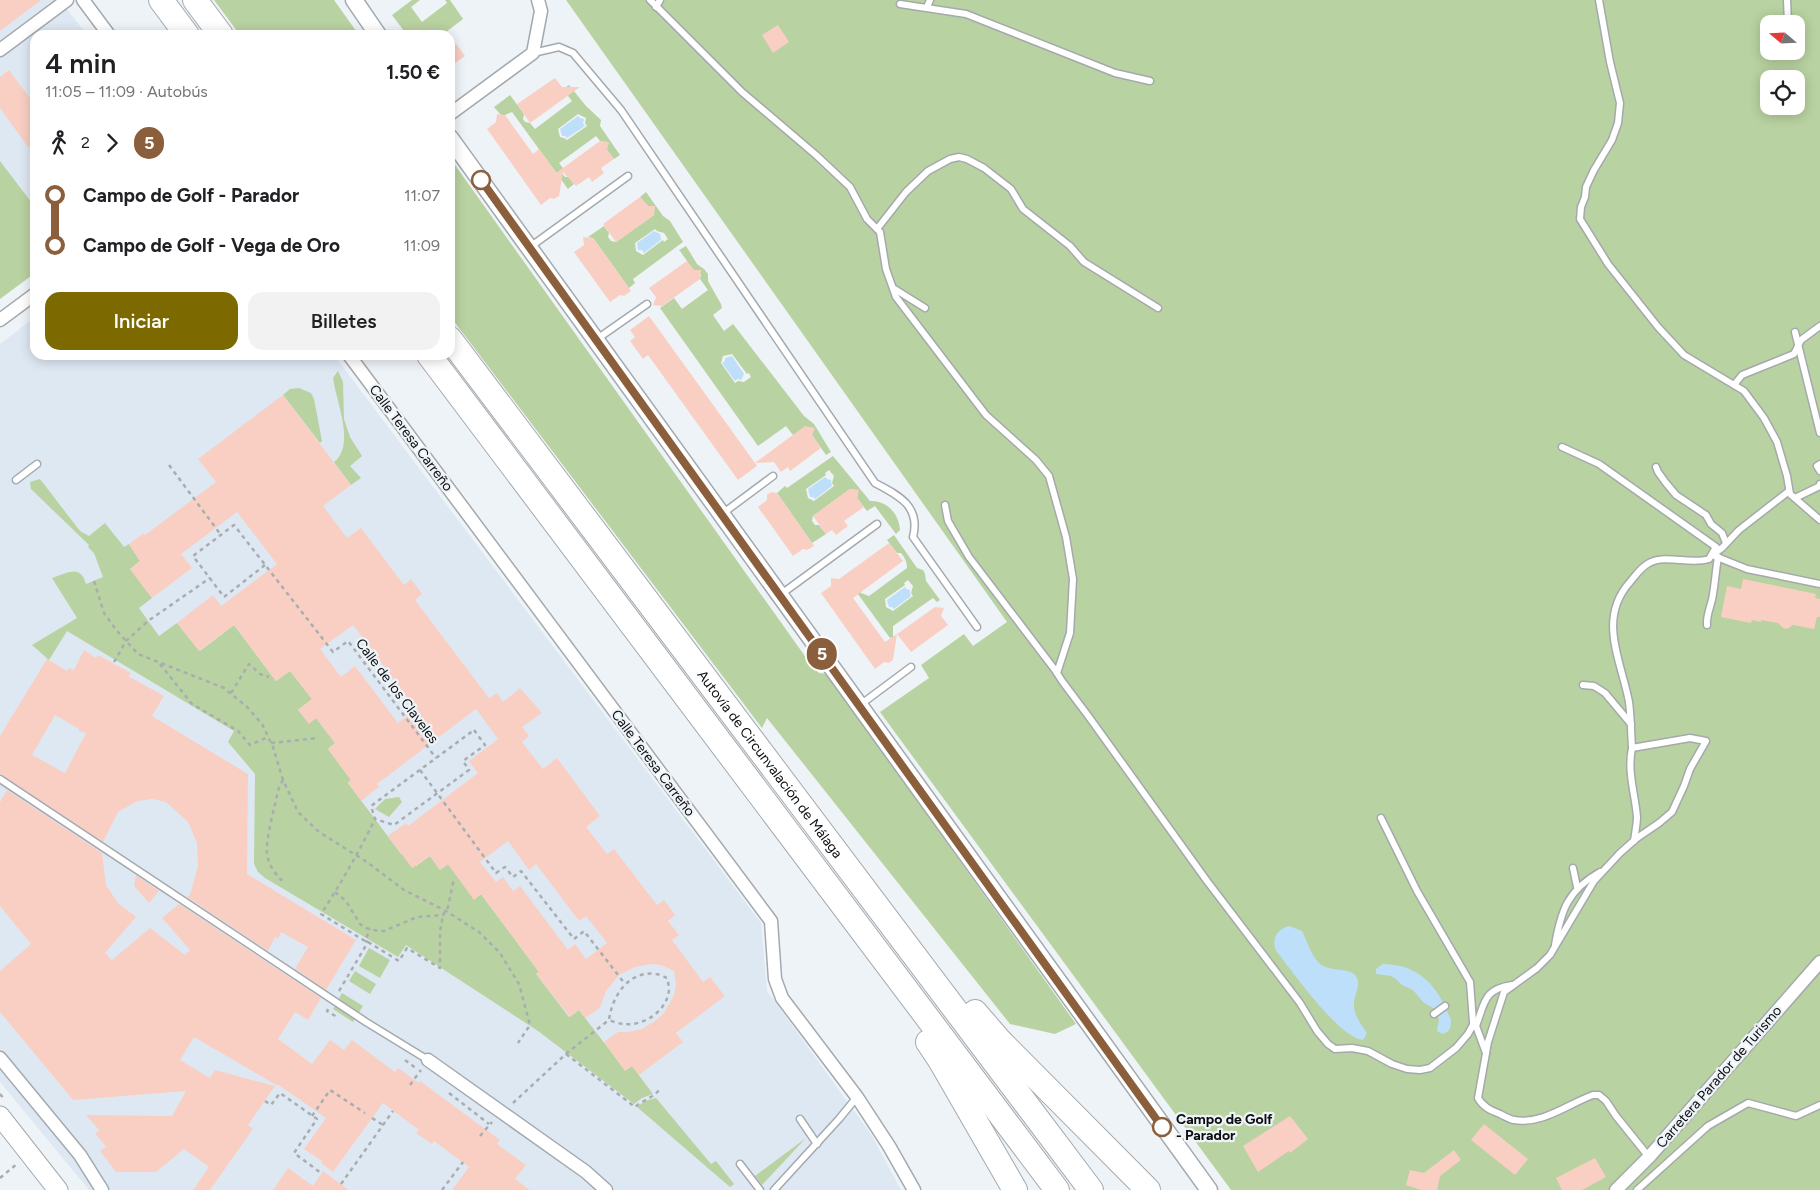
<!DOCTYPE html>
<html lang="es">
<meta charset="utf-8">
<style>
:root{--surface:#fff;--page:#f2f2f2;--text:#202124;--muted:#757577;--accent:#7c6900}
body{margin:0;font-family:Figtree,sans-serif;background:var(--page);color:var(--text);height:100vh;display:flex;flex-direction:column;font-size:19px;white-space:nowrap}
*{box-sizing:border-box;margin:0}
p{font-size:16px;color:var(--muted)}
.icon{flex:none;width:28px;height:28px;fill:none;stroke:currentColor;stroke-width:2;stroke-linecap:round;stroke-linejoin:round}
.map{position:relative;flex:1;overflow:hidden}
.drawer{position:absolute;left:30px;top:30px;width:425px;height:330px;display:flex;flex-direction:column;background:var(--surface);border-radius:15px;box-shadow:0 2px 12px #0003}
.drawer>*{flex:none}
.badge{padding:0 10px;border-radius:16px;font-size:18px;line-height:32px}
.needle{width:32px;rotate:289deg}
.fabs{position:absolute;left:1760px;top:15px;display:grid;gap:10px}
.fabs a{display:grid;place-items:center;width:45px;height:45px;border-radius:10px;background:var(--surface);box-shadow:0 2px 12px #0003;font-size:25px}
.map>.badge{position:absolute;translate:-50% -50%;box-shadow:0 0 0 2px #fff}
.legs{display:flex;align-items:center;gap:8px;height:55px;padding:0 15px;font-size:16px}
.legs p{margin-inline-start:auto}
.summary{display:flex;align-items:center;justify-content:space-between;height:85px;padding:0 15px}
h1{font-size:28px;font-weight:600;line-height:38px}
.cta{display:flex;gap:10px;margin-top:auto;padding:10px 15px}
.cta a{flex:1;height:58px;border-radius:15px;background:var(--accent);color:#fff;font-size:20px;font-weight:600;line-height:58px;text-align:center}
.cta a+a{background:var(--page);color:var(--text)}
ul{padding:0 15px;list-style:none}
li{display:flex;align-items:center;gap:18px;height:50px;font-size:19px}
li i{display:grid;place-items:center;width:8px;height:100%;margin:0 6px;background:currentColor}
li i::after{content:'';width:12px;height:12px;margin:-6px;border:4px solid;border-radius:50%;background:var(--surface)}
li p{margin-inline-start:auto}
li:first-child i{background:linear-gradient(#0000 50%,currentColor 0)}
li:last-child i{background:linear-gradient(currentColor 50%,#0000 0)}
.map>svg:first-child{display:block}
</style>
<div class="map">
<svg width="1820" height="1190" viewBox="0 0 1820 1190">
<rect width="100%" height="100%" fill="#eef3f8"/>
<g fill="#dee8f3">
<path d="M32 0H60L87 35H35V207L0 161V24Z"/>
<path d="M35 317V355H334L761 923 767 991 871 1134 901 1190H89L0 1082V344Z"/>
</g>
<g fill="#b9d2a1" fill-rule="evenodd">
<path d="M214 0H334L359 35H240Z"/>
<path d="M412 0H420L411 7 422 22 447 3 445 0H450L463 19 442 35H407L392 15Z"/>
<path d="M566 0H1820V1190H1231L880 712 929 678 921 665 964 634 973 646 1007 622ZM1769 24H1796V51H1769ZM1769 79H1796V106H1769Z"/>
<path d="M569 85 586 106 601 120 600 126 620 155 614 159 607 150 605 142 600 141 596 136 559 163 563 168 562 173 565 177H569L574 184 568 189 512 112 505 115H501L494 107 510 95 524 114 523 119 525 122 530 123 535 129 572 101 568 96 569 91 566 87ZM578 114 586 118 585 123 587 126 567 140 564 138 560 137 558 129Z"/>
<path d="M0 161 35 207V273L0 299Z"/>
<path d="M450 161 455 165 807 659 819 673 827 674 1076 1024 1055 1034 1010 1024 767 718 762 728 450 316Z"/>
<path d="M646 192 663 216 670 221 683 242 633 279 635 283 629 288 593 238 588 237 604 226 609 233 608 237 611 241 616 242 654 215V210L648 206 640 197ZM655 229 657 231 664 233 668 239 664 242 663 240 643 255 636 251 635 243Z"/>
<path d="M686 246 697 264 704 269 708 274V281L721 304 722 308 713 315 724 331 733 324 804 416 814 424 831 452 826 455 812 435 813 431 793 435 786 426 758 446 660 308 674 298 682 309 708 290 700 279 701 275 698 271H694L680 251 679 250ZM732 354 747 374 749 373 751 377 744 382 738 381 735 383 721 363 723 356Z"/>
<path d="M338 371 343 382 344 419 350 437 362 456 350 466 361 478 351 485 334 462C356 446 336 401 333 378Z"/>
<path d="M299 388 311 393 314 399 322 441 320 443 283 395 290 389Z"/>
<path d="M833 456 870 501C887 500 899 514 900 530L896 534 875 506 867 511 857 498 858 493 855 490 850 489 813 516 812 521 815 525H819L826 534 812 543 777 493 785 486 787 488ZM829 470 834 476 832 483 834 486 814 501 808 498 806 489 826 475 825 473Z"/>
<path d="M40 479 80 531 89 536 105 523 124 547 129 544 140 561 130 569 152 598 139 608 159 636 177 623 200 651 234 625 276 681 290 671 312 699 298 710 309 723 316 718 335 743 328 749 351 780 348 783 401 854 405 852 416 866 430 856 440 870 448 864 474 899 481 894 539 972 536 974 569 1017 579 1010 625 1070 632 1066 653 1094 642 1098 634 1104 538 1031 406 945 398 957 265 878 258 872 254 864 255 774 228 742 234 731 67 631 49 660 32 645 77 618 52 578C68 573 80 564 86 584L103 577 94 553 88 547 89 545 31 489 30 482Z"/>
<path d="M894 535 917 568 923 570 925 574 926 581 940 600 937 602 933 598 893 626V637L890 638 855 590 857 588 861 593 869 596 907 568C907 562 905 558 901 553H897L887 540ZM908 580 913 586 911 593 913 596 893 611 886 607 885 599 905 585 904 583Z"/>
<path d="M399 797 402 802 389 817 375 809 385 799Z"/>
<path d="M369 948 390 960 380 978 359 966Z"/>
<path d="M355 971 376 984 370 994 349 981Z"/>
<path d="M342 993 363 1006 353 1022 333 1009Z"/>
<path d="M656 1098 711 1164 716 1161 734 1184 730 1187 637 1107 645 1101Z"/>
<path d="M806 1138 762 1185 755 1176Z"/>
</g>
<g fill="#bddffa">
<path d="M578 116 580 118 584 119 583 123 585 126 567 138 565 136H562L560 129Z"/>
<path d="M654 231 660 234 661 240 644 253 642 250H638L637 243Z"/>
<path d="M732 356 744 374 741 380 737 379 735 381 722 363 725 361V358Z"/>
<path d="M825 477 827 479 831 480 832 486 815 499 813 497H810L808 489Z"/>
<path d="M905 587 906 589 910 590V594L911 596 894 609 892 607H889L887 600Z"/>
<path d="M1289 926 1302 931C1307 941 1311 955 1319 963 1329 973 1352 966 1357 978 1361 987 1353 996 1354 1005 1354 1016 1361 1024 1367 1033L1363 1040C1339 1038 1293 972 1277 952 1270 940 1277 929 1289 926Z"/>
<path d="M1383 964C1421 965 1438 987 1451 1020 1451 1028 1450 1031 1443 1034L1437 1031 1439 1019 1436 1010 1423 1002 1413 990 1402 985 1396 979 1391 976 1376 974V969Z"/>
</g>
<g fill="#facfc3" fill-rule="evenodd">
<path d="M0 0H41L0 31Z"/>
<path d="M778 25 789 42 773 53 762 35Z"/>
<path d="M450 36 465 56 450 67Z"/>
<path d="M9 70 35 105V142L28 147 0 108V77Z"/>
<path d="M555 78 562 87H580L530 123 517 104Z"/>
<path d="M497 114 505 115 533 154 539 149 556 173 600 141 609 142 607 150 614 159 601 168 604 173 592 182 589 177 576 186 563 172 559 196 554 199 550 198 541 205 487 129 496 122Z"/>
<path d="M640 197 648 206H655L654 215 616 242 603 224Z"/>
<path d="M583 237 593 238 631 291 624 296 620 295 610 302 574 252 584 245Z"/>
<path d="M687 261 694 270H701L700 279 662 306 653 305 656 297 649 288Z"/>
<path d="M649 316 755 463 805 426 815 428 812 435 821 448 790 471 788 467 781 472 774 462 755 463 757 466 738 480 648 355 643 359 630 341 635 337 630 330Z"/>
<path d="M283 395 351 485 323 506 347 538 361 528 404 585 411 579 422 594 415 600 489 698 497 693 503 702 520 688 542 713 522 727 529 736 522 742 543 769 557 758 600 816 586 827 607 854 614 849 657 905 664 900 675 915 668 921 679 935 672 940 703 982 710 977 725 996 676 1033 683 1042 639 1075 632 1066 625 1071 604 1042 618 1032H628L642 1029 655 1021 664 1013 674 995 676 984 674 971 661 965 652 964 635 967 619 975 606 991 600 1008 585 1018 579 1010 570 1017 536 974 539 972 481 894 474 900 448 864 440 870 430 856 412 868 388 836 406 823 408 826 478 773 469 761 498 739 476 709 377 784 379 787 361 801 348 782 351 780 328 749 335 743 316 718 309 724 298 710 312 699 290 671 276 681 234 625 199 651 177 623 213 595 221 606 277 564 237 512 181 554 192 568 152 598 130 569 140 561 129 544 144 533 145 535 216 482 198 459ZM353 625 416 709 398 723 355 666 341 677 320 649ZM508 841 529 870 536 864 579 921 586 916 607 943 586 959 575 944 568 950 520 886 513 891 503 877 496 882 480 862Z"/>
<path d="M850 489 859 490 857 498 864 507 844 521 848 526 836 535 832 530 826 534 813 516Z"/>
<path d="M771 492 777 493 814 546 807 550 803 549 793 556 758 507 767 500V495Z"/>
<path d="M889 543 903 561 853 598 885 642 897 634 893 660 889 663 884 662 875 669 821 593 831 586V578L839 579Z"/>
<path d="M1743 579 1816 594 1815 598 1820 599V617H1817L1814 629 1793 625 1787 629 1783 628 1778 623 1761 620V622L1752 620 1751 623 1721 617 1727 586 1741 589Z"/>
<path d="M935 607 944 608 941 616 948 625 911 652 897 634Z"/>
<path d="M84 650 96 658 98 655 131 673 128 676 164 696 152 716 248 774 247 874 356 940 326 990 295 969 308 947 281 932 278 939 275 937 268 951 187 897 190 895 198 866 197 843 188 822 166 802 152 799 138 801 118 812 103 842 0 774V736L47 659 67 671 69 668 74 670ZM55 715 79 729V731L86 733 65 773 32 755Z"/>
<path d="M7 790 102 853 106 885 118 903 136 917 105 953 112 960 150 928 185 955 190 950 162 918 179 904 321 998 308 1020 295 1012 278 1039 312 1064 330 1040 344 1050 352 1040 395 1072 398 1068 419 1083 420 1081 500 1140 497 1144 526 1165 515 1179 530 1190H452L469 1167 434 1141 432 1144 416 1133 419 1130 383 1103 333 1172 321 1163 322 1161 304 1149 326 1118 277 1084 276 1085 194 1037 180 1060 210 1078 215 1070 275 1086 248 1125 253 1129 210 1190H193L209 1167 184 1149 156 1172H116L100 1151 106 1147 95 1133 100 1131 86 1115 172 1116 186 1091 73 1100 0 1012V971L31 944 0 906V802Z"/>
<path d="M136 875 159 891 149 903 134 886Z"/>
<path d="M1290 1116 1308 1139 1290 1153 1289 1151 1258 1172 1243 1146Z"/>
<path d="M1484 1124 1528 1159 1515 1175 1471 1140Z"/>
<path d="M1454 1150 1461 1160 1440 1176 1437 1190H1421L1406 1185 1410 1170 1424 1173Z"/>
<path d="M1595 1158 1606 1177 1582 1190H1562L1556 1178Z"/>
<path d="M288 1168 313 1186 323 1171 349 1190H273Z"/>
</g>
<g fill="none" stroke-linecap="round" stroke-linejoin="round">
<g stroke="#a4a9ae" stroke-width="9">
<g id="service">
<path d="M650 0 742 92 816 155 850 187 867 219 880 232 886 269 896 297 986 415 1036 460 1049 476 1066 537 1073 579 1070 633 1057 673"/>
<path d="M1599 0 1610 62 1620 103 1618 123 1612 140 1594 170 1586 187 1585 197 1581 207 1580 219 1608 264 1658 327 1684 355 1744 391 1764 418 1777 442 1787 476 1790 494 1820 520"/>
<path d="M1787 0 1788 24"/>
<path d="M900 4 966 14 1115 73 1150 81"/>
<path d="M656 7 660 0"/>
<path d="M927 7 930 0"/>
<path d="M533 53 559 47 573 53 621 110 875 483C898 495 921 506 913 537L977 627"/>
<path d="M877 229 906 192 928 171 950 159 959 157 967 159 984 168 1011 189 1023 209 1070 246 1084 262 1158 308"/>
<path d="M530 247 628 176"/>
<path d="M893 288 925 308"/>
<path d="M1795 332 1820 433"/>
<path d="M597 339 647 304"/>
<path d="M1734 385 1742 375 1794 354 1801 340 1820 326"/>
<path d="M1562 447 1599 464 1716 547 1709 559C1690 565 1666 554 1649 563 1641 567 1636 575 1630 582 1597 619 1621 660 1629 702 1631 717 1631 733 1632 748L1690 738 1706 741 1690 769 1684 786 1672 812 1659 823 1637 838 1620 853 1594 881 1550 955 1537 968 1504 992 1488 1042 1478 1098C1483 1107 1490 1110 1500 1114 1504 1116 1509 1119 1514 1120 1542 1125 1568 1104 1593 1095H1599L1606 1101 1616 1116 1649 1157"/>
<path d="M1820 464 1817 466 1820 471"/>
<path d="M1656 467 1658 472 1666 483 1676 495 1706 515 1711 524 1722 533 1726 543"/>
<path d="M16 480 37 464"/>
<path d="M1795 498 1820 486V484"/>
<path d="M945 505 948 521 969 557 1055 670 1062 681 1089 717 1207 881 1300 1003 1317 1031 1328 1044 1335 1049 1352 1048 1368 1051 1392 1064 1407 1069 1420 1070 1430 1068 1456 1048 1468 1034 1474 1023"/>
<path d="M722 514 773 476"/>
<path d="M1715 553 1722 548 1739 530 1789 491"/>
<path d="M1712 555 1747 569 1820 584"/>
<path d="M780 595 877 524"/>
<path d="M1707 625C1706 614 1712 604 1713 594 1715 582 1716 569 1718 557"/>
<path d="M1583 685 1594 686 1605 693 1631 724"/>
<path d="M860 705 911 667"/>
<path d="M1632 748C1627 772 1635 793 1637 817 1637 824 1635 833 1634 841"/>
<path d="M0 779 366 1022 428 1060"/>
<path d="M1381 818 1417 891 1470 982 1473 1022 1475 1025"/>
<path d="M1573 868 1577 887"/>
<path d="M1555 945C1561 910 1568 890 1600 872"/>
<path d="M1434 1014 1445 1006"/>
<path d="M1486 1053 1476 1026C1485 1002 1484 989 1512 985"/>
<path d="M800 1119 817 1144"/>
<path d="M740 1164 760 1190"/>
<path d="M774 1190 839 1119 857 1097"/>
<path d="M1637 1190 1708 1126 1748 1103 1796 1116 1820 1105"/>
</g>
</g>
<g stroke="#a4a9ae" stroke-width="15">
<g id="minor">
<path d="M83 0 109 35"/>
<path d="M0 50 67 0"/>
<path d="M450 114 533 53 541 11 538 0"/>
<path d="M0 320 35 294"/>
<path d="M349 355 771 921 775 979 782 998 857 1097 889 1146 914 1190"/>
<path d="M0 1058 80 1155 102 1190"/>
<path d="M428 1060 586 1172 606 1190"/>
<path d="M1616 1190 1649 1157 1820 962"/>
</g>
</g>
<g stroke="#a4a9ae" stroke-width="19">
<g id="tertiary">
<path d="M354 0 378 35"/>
<path d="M450 138 1209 1190"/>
</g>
</g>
<g stroke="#a4a9ae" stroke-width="21">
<path id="secondary" d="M0 1116 58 1190"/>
</g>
<g stroke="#a4a9ae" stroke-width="26">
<g id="motorway">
<path d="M161 0 187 35"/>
<path d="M195 0 221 35"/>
<path id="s1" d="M450 339 1091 1190"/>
<path d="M429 355 1057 1190"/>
<path d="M975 1012 1000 1041 1148 1190"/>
<path d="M928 1042 940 1060 1015 1190"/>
</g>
</g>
<g stroke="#a9adb1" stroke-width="2.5" stroke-dasharray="4 4" stroke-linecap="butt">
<path d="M169 465 221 535"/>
<path d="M265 565 224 597 193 556 234 525 333 652 348 641 436 758"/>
<path d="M94 581 104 613 117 631 138 654 224 688 247 707 262 724 273 747 283 780 298 812 319 832 367 862 404 890 446 911 479 932 500 953 519 984 530 1025 518 1043"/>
<path d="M114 662 126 641 148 621 210 578"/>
<path d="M160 664 192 704 238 731 250 745 268 737"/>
<path d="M231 693 249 664 260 674 269 677"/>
<path d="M474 730 485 745 463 761 469 770 394 825 375 819 371 806Z"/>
<path d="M271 743 318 738"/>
<path d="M420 770 496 873 505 867 513 877 521 871 574 939 584 931 625 984"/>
<path d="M283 780 279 787C276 801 265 841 267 853 268 864 274 872 281 880L283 877"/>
<path d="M335 892 346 901 360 924 366 928 378 931H384L417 917 443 915 448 907 454 878"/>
<path d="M365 941 321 914C341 883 359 852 375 819"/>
<path d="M368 942 399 961 407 948 440 968V932L443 915"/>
<path d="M339 991 368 942 365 941 370 929"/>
<path d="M328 1009 327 1011 337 1017"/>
<path d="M566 1054 635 1107C643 1100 653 1098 659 1090"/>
<path d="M405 1060 417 1069"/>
<path d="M410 1085 421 1070"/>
<path d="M449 1093 489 1124"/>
<path d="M0 1094 5 1100"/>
<path d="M265 1101 271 1105 280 1093 317 1119 294 1153 321 1173"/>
<path d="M513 1103 567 1053 609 1020C612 997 628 970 656 974 659 974 664 977 667 978 668 982 669 986 669 990 667 1011 644 1026 625 1024 620 1024 614 1022 609 1020"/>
<path d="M312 1116 330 1090 365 1113"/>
<path d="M372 1118 383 1125"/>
<path d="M480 1136 492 1122"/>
<path d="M0 1178 18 1163"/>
<path d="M341 1184 393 1111"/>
<path d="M442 1190 463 1162"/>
</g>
<use href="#service" stroke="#fff" stroke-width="6"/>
<use href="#minor" stroke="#fff" stroke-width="12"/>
<use href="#tertiary" stroke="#fff" stroke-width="16"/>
<use href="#secondary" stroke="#fff" stroke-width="19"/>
<use href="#motorway" stroke="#fff" stroke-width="24"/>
</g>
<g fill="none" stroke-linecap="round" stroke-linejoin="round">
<g stroke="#fff" stroke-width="11">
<path id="line-1" d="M481 180 1162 1127"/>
</g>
<use href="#line-1" stroke="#8b5e3c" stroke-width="8"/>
</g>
<g fill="#fff" stroke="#8b5e3c" stroke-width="2.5">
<circle cx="481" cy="180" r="9"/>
<circle cx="1162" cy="1127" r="9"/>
</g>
<g text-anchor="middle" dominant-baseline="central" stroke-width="4.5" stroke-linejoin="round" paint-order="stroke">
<g font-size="14" fill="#0b0d0e" stroke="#eef3f8">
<text transform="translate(411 438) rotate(53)">Calle Teresa Carreño</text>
<text transform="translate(397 691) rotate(53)">Calle de los Claveles</text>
<text transform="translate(653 763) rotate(53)">Calle Teresa Carreño</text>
<text stroke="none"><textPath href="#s1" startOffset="532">Autovía de Circunvalación de Málaga</textPath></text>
<text transform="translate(1719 1077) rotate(-49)">Carretera Parador de Turismo</text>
</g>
<g font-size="14" font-weight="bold" fill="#0b0d0e" stroke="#eef3f8" text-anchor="start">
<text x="1176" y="1119">Campo de Golf<tspan x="1176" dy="16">- Parador</tspan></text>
</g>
</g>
</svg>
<div class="fabs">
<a><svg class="needle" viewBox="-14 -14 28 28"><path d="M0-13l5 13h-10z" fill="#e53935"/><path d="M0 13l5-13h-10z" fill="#757577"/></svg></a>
<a><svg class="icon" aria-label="locate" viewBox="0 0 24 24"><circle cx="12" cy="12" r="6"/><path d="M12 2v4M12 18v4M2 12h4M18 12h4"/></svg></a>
</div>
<b class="badge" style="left:822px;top:654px;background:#8b5e3c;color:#fff">5</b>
<section class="drawer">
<div class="summary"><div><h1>4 min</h1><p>11:05 – 11:09 · Autobús</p></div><b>1.50 €</b></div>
<div class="legs"><svg class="icon" aria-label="walk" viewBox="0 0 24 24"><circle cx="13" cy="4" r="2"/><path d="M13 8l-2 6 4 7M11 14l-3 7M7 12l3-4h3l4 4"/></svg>2<svg class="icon" aria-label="forward" viewBox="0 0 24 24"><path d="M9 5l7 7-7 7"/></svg><b class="badge" style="background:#8b5e3c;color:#fff">5</b></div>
<ul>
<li><i style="color:#8b5e3c"></i><b>Campo de Golf - Parador</b><p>11:07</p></li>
<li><i style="color:#8b5e3c"></i><b>Campo de Golf - Vega de Oro</b><p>11:09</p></li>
</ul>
<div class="cta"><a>Iniciar</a><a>Billetes</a></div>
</section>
</div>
